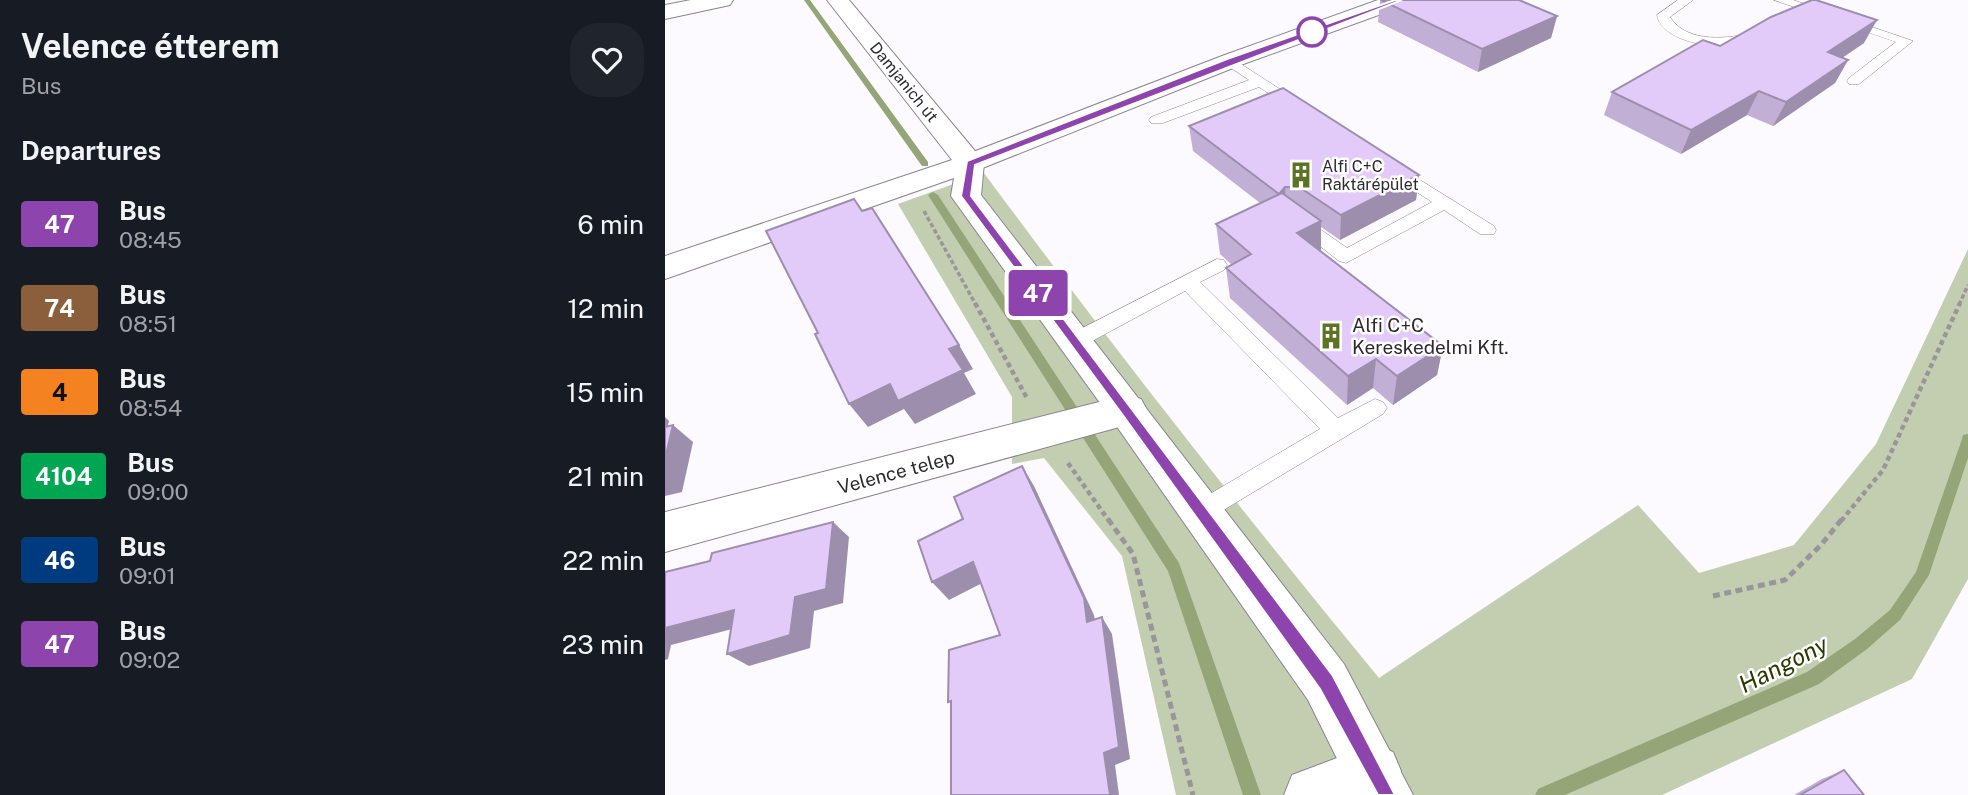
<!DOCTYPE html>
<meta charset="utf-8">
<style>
:root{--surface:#171b24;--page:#20242c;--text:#f1f3f6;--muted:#9ea1a6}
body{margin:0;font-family:"Public Sans",sans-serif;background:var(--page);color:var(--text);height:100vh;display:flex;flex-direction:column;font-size:26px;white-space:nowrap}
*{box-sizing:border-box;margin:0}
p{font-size:23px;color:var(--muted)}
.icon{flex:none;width:38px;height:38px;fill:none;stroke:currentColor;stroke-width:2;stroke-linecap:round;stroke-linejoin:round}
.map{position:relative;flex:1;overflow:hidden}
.panel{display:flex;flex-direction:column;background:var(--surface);width:665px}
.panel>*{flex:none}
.badge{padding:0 14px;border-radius:5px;font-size:24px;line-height:46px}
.map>.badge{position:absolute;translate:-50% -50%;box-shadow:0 0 0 4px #fff}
h2{padding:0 21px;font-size:26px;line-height:63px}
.round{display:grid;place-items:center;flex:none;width:74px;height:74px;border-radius:28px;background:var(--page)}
.overview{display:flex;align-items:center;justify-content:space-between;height:119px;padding:0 21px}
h1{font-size:33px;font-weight:700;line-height:52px}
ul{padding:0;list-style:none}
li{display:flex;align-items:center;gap:21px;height:84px;padding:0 21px}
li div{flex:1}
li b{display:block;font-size:26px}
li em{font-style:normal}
li .badge{min-width:77px;font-weight:700;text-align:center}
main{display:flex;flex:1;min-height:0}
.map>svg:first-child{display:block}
</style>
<main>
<section class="panel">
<div class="overview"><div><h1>Velence étterem</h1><p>Bus</p></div><a class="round"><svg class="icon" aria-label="heart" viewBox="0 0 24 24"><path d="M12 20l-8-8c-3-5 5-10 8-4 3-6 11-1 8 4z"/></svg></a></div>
<h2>Departures</h2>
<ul>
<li><span class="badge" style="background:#8e44ad;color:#fff">47</span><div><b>Bus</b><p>08:45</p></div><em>6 min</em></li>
<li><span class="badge" style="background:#8b5e3c;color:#fff">74</span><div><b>Bus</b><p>08:51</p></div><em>12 min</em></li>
<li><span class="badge" style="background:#f58220;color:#111">4</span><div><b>Bus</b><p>08:54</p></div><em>15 min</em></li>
<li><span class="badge" style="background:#00a651;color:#fff">4104</span><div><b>Bus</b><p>09:00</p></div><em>21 min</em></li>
<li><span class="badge" style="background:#003b80;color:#fff">46</span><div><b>Bus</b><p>09:01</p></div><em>22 min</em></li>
<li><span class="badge" style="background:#8e44ad;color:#fff">47</span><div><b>Bus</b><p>09:02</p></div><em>23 min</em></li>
</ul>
</section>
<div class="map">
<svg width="1303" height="795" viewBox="0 0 1303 795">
<rect width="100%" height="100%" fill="#fcfafe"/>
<path fill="#c3ceb0" d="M319 173C446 345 578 513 714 678L973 505 1034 573 1129 545 1211 444 1303 249V579L1247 679 997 795H511L457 556 379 458 347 464V397L233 204Z"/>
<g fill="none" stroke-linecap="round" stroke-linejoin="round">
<g fill="#95a577" fill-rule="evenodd">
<path d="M139 0H145L263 162V166H257Z"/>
<path d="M268 192 273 195 514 563 596 795H578L503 571 263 195Z"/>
<path d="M1303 434V458L1264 575 1235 620 1202 649 1154 684 900 795H870L873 789 1142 672 1190 639 1225 610 1251 572 1297 439 1298 435Z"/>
</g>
<g stroke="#8a8392" stroke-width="1">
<g id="service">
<path d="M1013 0H1028L1005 17C1022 44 1064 39 1091 32L1098 36C1077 55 996 47 992 15Z"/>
<path d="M1109 0H1128L1248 41 1194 84H1184L1182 81 1184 78 1231 42Z"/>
<path d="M565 57 644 108 641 111H631L594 87 498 123H486L484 120 486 117 584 80 560 64 558 61Z"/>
<path d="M726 162 829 226 831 230 829 234H815L779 210 681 263 674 261 624 222 633 216 639 218 682 248 767 202 720 171 718 167Z"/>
<path d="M552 259 559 260 562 265 559 270 535 282 673 418 710 399 718 402 722 408 718 414 537 523 528 520 524 512 528 504 655 429 520 291 418 346 410 349 402 346 399 341 402 336Z"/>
</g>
</g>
<g stroke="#8a8392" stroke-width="2">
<g id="minor">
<path d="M26 0H68L65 5 0 19V5Z"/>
<path d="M713 0H744L741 5 573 66 315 169 305 172 295 169 291 163 295 157 557 56Z"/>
<path d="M462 395 476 399 482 410 476 421 0 552V512Z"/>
<path d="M709 744 728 752 736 771 728 790 717 795H619L627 775Z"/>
</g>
</g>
<g stroke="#8a8392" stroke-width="2">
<path id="tertiary" d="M162 0H184L315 157 319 163 316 195 679 664 748 795H690L643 700 448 421 286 196 289 178 0 279V256L287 160Z"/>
</g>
<g stroke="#99969b" stroke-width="3.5" stroke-dasharray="4.5 2.5" stroke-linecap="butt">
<path d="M259 211 311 305"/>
<path d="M1294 305 1303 285"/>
</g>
<g stroke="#99969b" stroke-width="4.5" stroke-dasharray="5 3.5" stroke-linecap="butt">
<path d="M310 303 363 400"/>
<path d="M403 463 444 521"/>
<path d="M1176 521 1218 470 1295 303"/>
</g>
<g stroke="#99969b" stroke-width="5" stroke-dasharray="7 4.5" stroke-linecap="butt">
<path d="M443 519 468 554 528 795"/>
<path d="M1048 596 1120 580 1156 545 1177 519"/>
</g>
<use href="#service" fill="#fff" fill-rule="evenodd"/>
<use href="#minor" fill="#fff" fill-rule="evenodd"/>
<use href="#tertiary" fill="#fff" fill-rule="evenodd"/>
</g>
<g fill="#c2afd6">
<path d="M715 0 892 16 886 38 813 72 713 22Z"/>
<path d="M1199 43 1177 58 1183 60 1170 83 1108 126 1082 115 1016 154 939 115 947 92 1055 46Z"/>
<path d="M524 126 754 175 751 200 675 240 656 227V251L778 346 772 375 728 405 708 388 682 405 565 298 561 268 567 265 555 254 551 224 595 203 528 151Z"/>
<path d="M1179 770 1199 795H1129L1157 779Z"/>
</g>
<g fill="#9e8eae">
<path d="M892 16 886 38 813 72 817 49Z"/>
<path d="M1212 20 1199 43 1150 76 1163 52Z"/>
<path d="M1183 60 1170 83 1108 126 1121 102Z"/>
<path d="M1094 91 1082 115 1016 154 1026 130Z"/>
<path d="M754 175 751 200 675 240 676 215Z"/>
<path d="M620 187 621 211 615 192Z"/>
<path d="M656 221V251L632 233Z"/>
<path d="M294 345 308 369 299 373 311 394 250 424 239 409 203 427 184 404Z"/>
<path d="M778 346 772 375 728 405 732 376Z"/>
<path d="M711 359 708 388 682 405 683 376Z"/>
<path d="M0 417 4 421 0 437Z"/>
<path d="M8 425 28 442 17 492 0 496V459Z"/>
<path d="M357 466 369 486 429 615 433 638 422 622Z"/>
<path d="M168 522 184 537 178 603 149 611 145 648 84 666 62 654 130 597Z"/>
<path d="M308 562 323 580 284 600 267 582Z"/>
<path d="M69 610 90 623 6 645 3 659 0 660V628Z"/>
<path d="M437 617 447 634 465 759 450 765 454 795H445L439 753Z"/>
</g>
<g fill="#e2cbf9" stroke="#9e8eae" stroke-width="2">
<path d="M716 0H854L892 16 817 49Z"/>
<path d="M1147 0H1151L1212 20 1163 52 1183 60 1121 102 1094 91 1026 130 947 92 1038 40 1055 46 1106 17Z"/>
<path d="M618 88 754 175 676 215 634 187H620L614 194 524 126Z"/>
<path d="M617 193 656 221 632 233 778 346 732 376 711 359 683 376 561 268 586 254 551 224Z"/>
<path d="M189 199 197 211 207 208 294 345 284 349 298 370 233 401 225 384 184 404 150 334 153 333 101 231Z"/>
<path d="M8 425 0 459V427Z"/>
<path d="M357 466 419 598 422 622 437 617 454 747 439 753 445 795H286V701L283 702 284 650 335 635 308 562 267 582 253 541 298 519 289 497Z"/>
<path d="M168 522 161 589 130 597 125 635 62 654 69 610 0 628V572L45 561 47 553Z"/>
<path d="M1179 770 1199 795H1135Z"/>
</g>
<path fill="#8e44ad" stroke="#fff" stroke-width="2" d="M730 0H737L310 165 306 196 668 676 730 795H713L655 689 457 414 296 196 302 161 562 59Z"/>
<defs>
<g id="building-bare" transform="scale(2.1)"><path d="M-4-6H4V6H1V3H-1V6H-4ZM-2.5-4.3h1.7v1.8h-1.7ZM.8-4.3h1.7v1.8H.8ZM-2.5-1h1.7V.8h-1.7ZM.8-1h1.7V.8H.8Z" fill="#5c7324" stroke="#fff" stroke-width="2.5" paint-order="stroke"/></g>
</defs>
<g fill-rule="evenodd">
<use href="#building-bare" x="636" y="175"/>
<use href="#building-bare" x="666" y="336"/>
</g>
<circle fill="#fff" stroke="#8e44ad" stroke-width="3.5" cx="647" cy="32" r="14"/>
<g text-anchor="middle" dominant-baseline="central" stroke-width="5" stroke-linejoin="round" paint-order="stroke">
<g font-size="16" fill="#2c292f" stroke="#fff">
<text transform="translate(239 82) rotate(51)">Damjanich út</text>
</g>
<g font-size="16" fill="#2c292f" stroke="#fff" text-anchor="start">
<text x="657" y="166">Alfi C+C<tspan x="657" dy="18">Raktárépület</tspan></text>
</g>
<g font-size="19" fill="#2c292f" stroke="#fff" text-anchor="start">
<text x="687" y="325">Alfi C+C<tspan x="687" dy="22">Kereskedelmi Kft.</tspan></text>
</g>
<g font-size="19" fill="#2c292f" stroke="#fff">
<text transform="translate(231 472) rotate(-15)">Velence telep</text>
</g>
<g font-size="24" font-style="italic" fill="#2b3902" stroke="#fff">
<text transform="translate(1118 664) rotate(-27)">Hangony</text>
</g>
</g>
</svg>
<b class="badge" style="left:373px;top:293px;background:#8e44ad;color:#fff">47</b>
</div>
</main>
